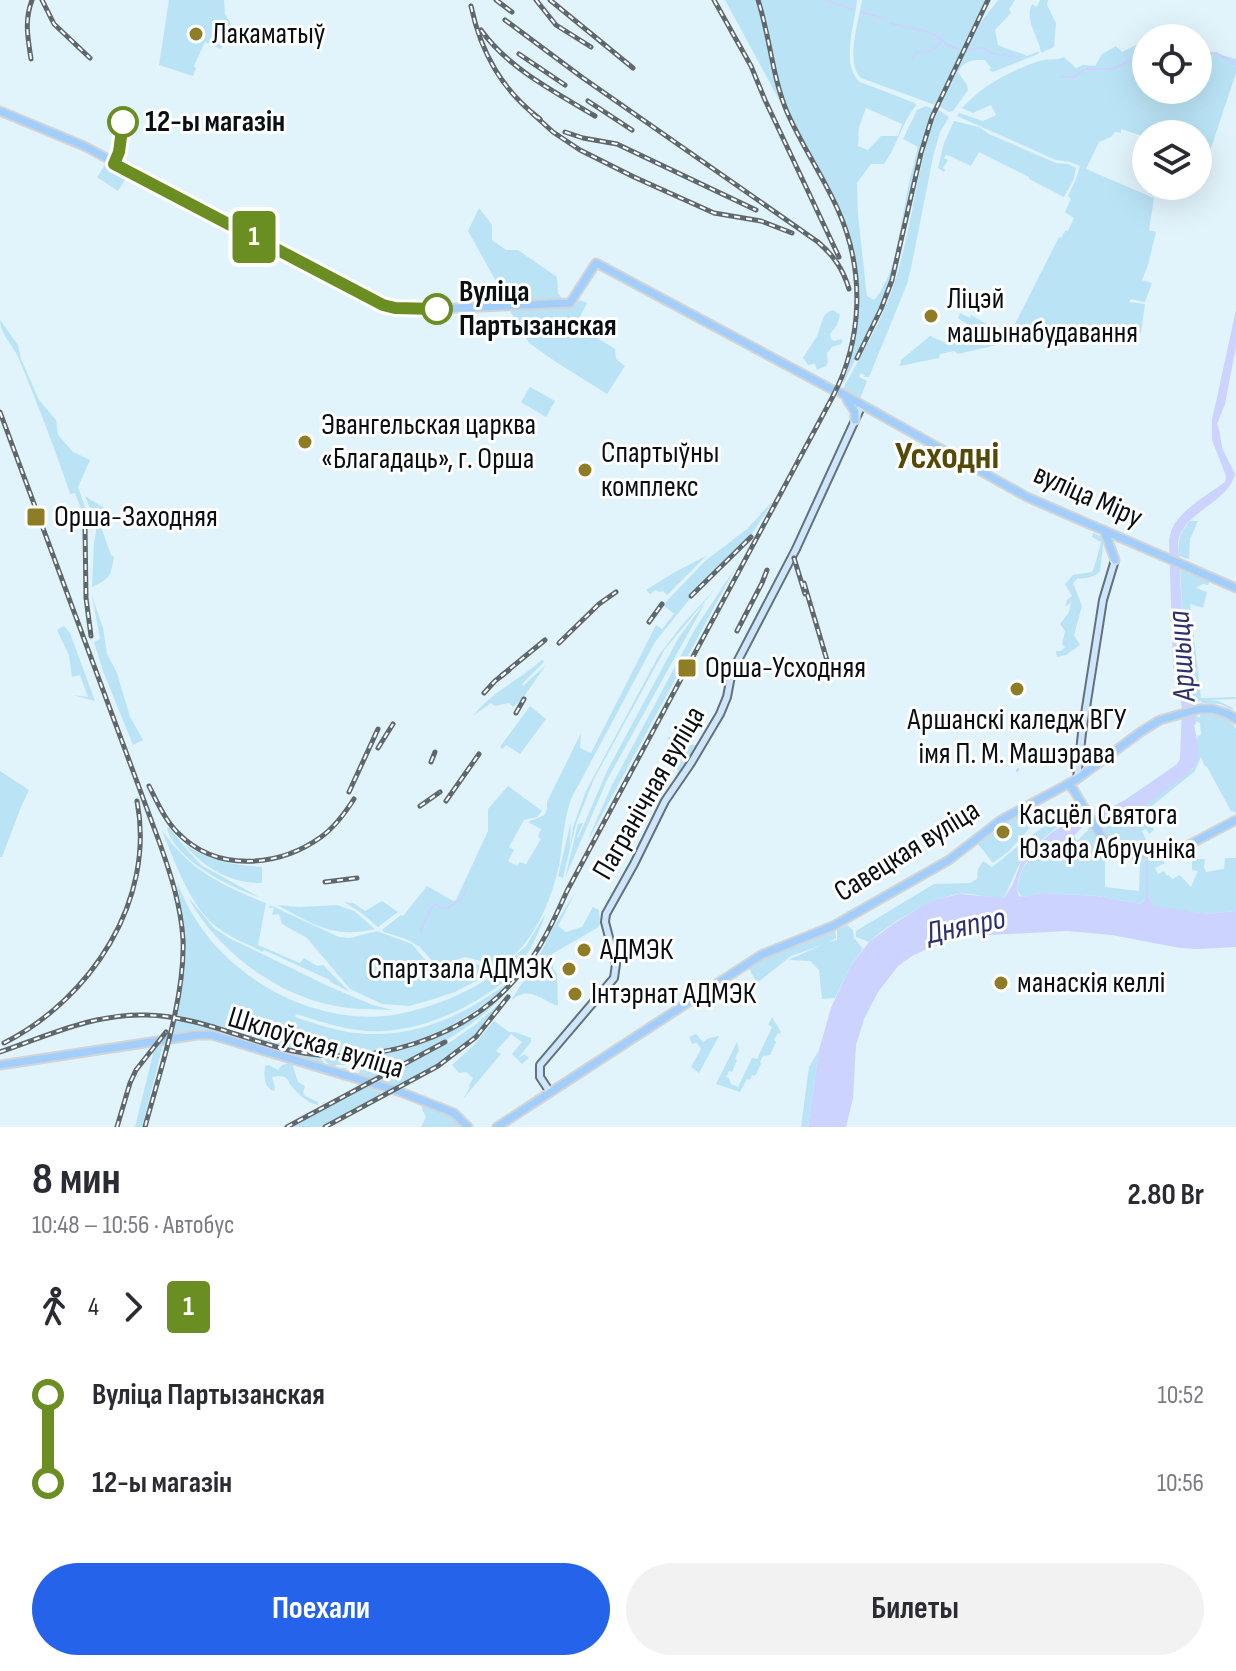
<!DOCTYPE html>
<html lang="ru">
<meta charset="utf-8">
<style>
:root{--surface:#fff;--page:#f2f2f3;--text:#2b2b33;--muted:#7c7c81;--accent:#2563eb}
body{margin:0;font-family:"Sofia Sans Condensed",sans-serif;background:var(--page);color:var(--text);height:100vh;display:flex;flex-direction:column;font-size:30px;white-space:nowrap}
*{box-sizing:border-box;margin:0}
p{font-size:26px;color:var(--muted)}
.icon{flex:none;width:44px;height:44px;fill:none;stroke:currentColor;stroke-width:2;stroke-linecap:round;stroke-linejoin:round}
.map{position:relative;height:1127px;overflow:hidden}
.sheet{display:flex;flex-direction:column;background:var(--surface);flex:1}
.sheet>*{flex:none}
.badge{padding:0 16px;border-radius:6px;font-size:28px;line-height:52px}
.fabs{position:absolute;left:1132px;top:24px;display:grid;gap:16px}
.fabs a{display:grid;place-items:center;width:80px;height:80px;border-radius:50%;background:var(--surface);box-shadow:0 8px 32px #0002;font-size:40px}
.map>.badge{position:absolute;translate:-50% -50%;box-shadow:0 0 0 4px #fff}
.legs{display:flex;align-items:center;gap:12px;height:88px;padding:0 32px;font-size:26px}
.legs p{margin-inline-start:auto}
.overview{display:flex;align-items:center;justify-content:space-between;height:136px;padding:0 32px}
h1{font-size:44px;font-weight:700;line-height:60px}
.action{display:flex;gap:16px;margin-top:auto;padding:16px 32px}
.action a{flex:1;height:92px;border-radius:48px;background:var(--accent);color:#fff;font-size:32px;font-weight:700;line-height:92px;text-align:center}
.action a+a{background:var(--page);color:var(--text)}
ul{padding:0 32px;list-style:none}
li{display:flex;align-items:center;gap:28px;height:88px;font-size:30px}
li i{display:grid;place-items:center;width:12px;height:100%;margin:0 10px;background:currentColor}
li i::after{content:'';width:20px;height:20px;margin:-10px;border:6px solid;border-radius:50%;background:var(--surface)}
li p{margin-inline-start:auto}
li:first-child i{background:linear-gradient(#0000 50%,currentColor 0)}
li:last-child i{background:linear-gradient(currentColor 50%,#0000 0)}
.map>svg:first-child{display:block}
</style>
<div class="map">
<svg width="1236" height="1127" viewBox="0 0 1236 1127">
<rect width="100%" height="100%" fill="#e1f3fb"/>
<g fill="#bae4f6" fill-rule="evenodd">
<path d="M169 0H224L225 14 232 26 221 49 205 42 194 66 196 68 193 76 159 65Z"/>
<path d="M725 0H755C768 36 771 73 784 109Z"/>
<path d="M759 0H857C855 24 840 65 860 82L915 103 916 105C902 123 897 146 884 164H871L857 183 858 214 866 288 867 296 874 300C895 277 899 233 905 204 908 185 913 166 918 147L903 139 917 110 926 106 933 109C914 163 909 221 892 276 881 313 861 347 844 382L842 381C867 323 860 254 834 198 821 168 801 141 788 112 772 76 771 36 759 0ZM866 108 902 124 898 136H881L868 150 858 146 859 127Z"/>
<path d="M862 0H987L935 105 861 78C845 62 859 21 862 0Z"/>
<path d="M998 0H1015L1009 9 1011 13 995 30 998 45C1008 50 1017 51 1027 56L1039 51 1038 54 993 72 989 70 991 68 985 60C973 60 964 60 958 72L967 85 968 90 953 111 949 112 939 106 977 27Z"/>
<path d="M1040 0H1048L1047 5 1056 23 1054 47 1041 53C1039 36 1024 21 1032 4L1037 7Z"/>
<path d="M1136 45 1146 48V90H1198V51L1201 49C1214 54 1224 55 1236 59V73L1209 154H1198V134H1146V137L1121 129V133L1115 132 1111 137 1099 142 1086 169 1154 198 1149 230 1156 232 1148 265 1142 280 1152 283 1145 302 1131 299 1129 302 1145 304 1141 333 1072 324 1023 337 1022 339 958 354 954 351 940 354 939 358 900 366 901 360 930 336 949 344 956 332 964 331 967 324 958 318 960 313 970 318 971 315 999 331 1014 326 1059 237 1061 238 1066 230 1068 231 1074 218 1065 212 1071 199 1068 196 1076 179 1080 166 1070 162 1056 160 957 116 959 113 983 121 996 115 991 105 973 113 962 108C983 85 1010 71 1039 61 1048 58 1055 61 1064 57L1076 68 1083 65 1095 66 1102 54 1116 46 1122 52Z"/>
<path d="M937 109 949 117 940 132 933 157 911 268 907 284 869 377H864L865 375 861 373 859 377 867 381 860 399 844 393 847 391 843 389C861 355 882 321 894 284 913 227 916 166 937 109Z"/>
<path d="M954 121 979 127 989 134 1056 163 1068 164 1076 168 1074 179 1064 197 1029 179V177L979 152 971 166 950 156 946 155 944 158 948 160 943 168 945 170 944 172 938 168 944 143Z"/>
<path d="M106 163 128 175 118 191 97 177Z"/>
<path d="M479 208 492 225V240L506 250H518L557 277 558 293 563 300 507 301 468 231Z"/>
<path d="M579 300 587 303 576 325 615 349 616 359 625 366 607 394 556 362 529 343 509 309 571 305 576 304Z"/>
<path d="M833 310 840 315 837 325 830 334 831 339 834 341 841 339 843 341 841 344 832 347 827 353 828 362 826 366 817 370 815 364 808 365 803 358 817 336 824 316 828 312Z"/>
<path d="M0 320 18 345 21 359 39 400 56 420 58 435 73 452 90 460 78 487 90 521 88 527 75 493 70 494C55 448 37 403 19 359 14 346 0 334 0 320Z"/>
<path d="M530 387 555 401 546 417 521 402Z"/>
<path d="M85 496 112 513 102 530 111 555 114 557C110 577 111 578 92 587L94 543 97 526Z"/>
<path d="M771 503H772L750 537 705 580 655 642 571 799C563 824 563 842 559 866 552 896 538 933 515 954 510 960 503 965 496 970L481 961 465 957 442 965 433 962 420 947 406 939 384 932 382 930 401 915 403 916 427 886 453 901 456 900 488 831V809L508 786 542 811 537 817 524 820 509 847 514 850 508 861 517 866 520 862 526 864 541 839 538 837 541 829 528 822C541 815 548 819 547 802L581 733 580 748 591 753 656 625 662 629 674 614 663 605 705 561 747 529Z"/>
<path d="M1190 521H1198L1190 539 1189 559 1179 556C1178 538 1179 535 1190 521Z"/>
<path d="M1093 533 1104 538 1100 571C1096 576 1085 580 1078 578L1073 583 1082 606 1074 635 1080 645 1066 655 1057 657 1056 651H1061L1065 647 1062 644 1065 631 1060 624 1069 612 1071 602 1065 607 1067 600 1072 596 1065 584 1073 575 1092 572C1095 566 1099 550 1101 542L1092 537Z"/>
<path d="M706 556 667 595 663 591 660 592 655 590 650 594 646 590 675 572Z"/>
<path d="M737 565 590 837H589L612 785 695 629Z"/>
<path d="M1180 567 1185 569 1190 575 1192 572 1210 580 1208 585 1203 584 1196 588 1207 592 1203 608 1190 604 1201 698 1236 697 1235 699 1209 700 1218 701 1233 708V710L1220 704 1202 703 1201 701 1191 702 1185 663Z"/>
<path d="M716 588 665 649 594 779 576 824 563 878 558 876 571 821 570 847 573 827 586 791 659 655 682 625Z"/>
<path d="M92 596 103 628 107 654 117 673 130 717 143 740 133 745 103 671 94 642 100 639Z"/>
<path d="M706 601 607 780 565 878 578 824 583 823 577 837 578 838 607 771 679 637Z"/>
<path d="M64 626 70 633 95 701 73 695 88 697 80 675 72 677 69 655 57 630Z"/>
<path d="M542 660 544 662 522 684 523 686 546 665 523 698 513 707 509 703 495 706 491 703 473 716C492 691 520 680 542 660Z"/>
<path d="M530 706 546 719 520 754 506 745 503 749 500 747Z"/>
<path d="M1201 714C1214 714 1229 716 1236 729V812L1231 811 1207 767 1204 765 1201 757 1195 771 1148 809 1144 810 1154 830 1149 834 1146 829 1142 831 1148 844 1147 850C1122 852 1109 843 1096 822 1107 818 1118 823 1129 825L1134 833C1136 802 1172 787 1193 769L1196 739H1198L1197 736 1201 735 1200 723 1194 721 1193 716 1196 715 1199 718Z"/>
<path d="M668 737 680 740 679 745 688 748 690 745H698L677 777 678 770 676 768 679 761 674 757 677 753 672 741 667 738Z"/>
<path d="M0 771 29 790 21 807 2 857H0Z"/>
<path d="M1081 812 1083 819 1056 828 1028 852 1018 867 1004 898C989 899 974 892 959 894 931 898 890 923 869 942L856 937V931L934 884 970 883 977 879 978 869 983 861 992 867C1019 847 1046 817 1081 812Z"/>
<path d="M1030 813 1035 822 1009 851 993 863 978 844 1008 820Z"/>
<path d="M1089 825 1105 850V887L1139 891 1140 861 1143 855 1149 854 1153 858 1163 860 1165 863 1155 868 1158 874 1164 871 1167 876 1169 875 1172 879 1180 875 1191 887 1198 871 1192 870V859H1205L1204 867 1206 872 1224 869 1225 858H1236V911L1208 914 1153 907 1148 895 1147 859 1145 860V900L1141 904 1097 896 1042 893 1022 897C1017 891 1016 888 1019 879 1029 846 1053 854 1074 835L1077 841 1088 830Z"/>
<path d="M169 827 189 852 201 865 259 897C229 887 177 861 167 829Z"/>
<path d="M161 829C189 870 221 885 266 903L258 945 300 963 304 958 317 966 323 965 350 992 330 982V980L264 950 263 952C248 944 231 938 218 928 188 905 176 862 161 829Z"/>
<path d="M185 845C209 861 233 865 262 867V883C230 883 206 869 185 845Z"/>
<path d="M178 885C184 899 190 911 198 923 239 986 325 1028 399 1014 434 1007 465 994 495 974L503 983C462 1013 410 1037 357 1030 336 1027 316 1020 296 1014L295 1017C311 1022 327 1028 343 1031 404 1043 460 1019 507 983L509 985C444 1039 374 1069 288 1049 251 1040 215 1024 177 1015 187 966 187 935 177 886Z"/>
<path d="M576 891 558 926 566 932 582 927 593 907 599 910 600 924 597 928 552 954 553 969 557 974 558 1006C539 999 528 984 510 1002L537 960 553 928Z"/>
<path d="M188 897 214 928 229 938 328 986 373 1005 392 1010C372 1009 350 1010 331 1005 273 993 215 948 188 897Z"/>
<path d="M382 901 398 912 378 927 360 912 344 902 353 903 365 911Z"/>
<path d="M270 905 339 937 350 938 377 931 412 944 427 962 438 968 468 961 492 970 493 972 455 992 434 999 409 1006 382 1004 350 989 307 938 282 924 279 914 272 915 274 908H269Z"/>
<path d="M277 905 300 907 337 905 354 911 375 929C333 939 313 924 277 905Z"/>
<path d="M546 913C537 939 525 961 507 981H504L497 972 526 946Z"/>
<path d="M847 925 853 930 854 938 863 949 850 967 835 998 822 999 819 970 810 961 788 960 822 945 791 956 757 983 748 967 772 954 835 929 836 938 829 942 837 940V930Z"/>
<path d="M510 987C480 1028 415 1057 370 1081L337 1070 338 1068H346L347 1072 359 1073 361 1068 358 1067V1065L353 1063 352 1065H336L333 1069 324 1059H326L327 1057C403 1060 454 1037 510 987Z"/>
<path d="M506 998 476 1035 463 1047 436 1066 395 1088 376 1082 452 1041 476 1024Z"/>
<path d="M772 1017 781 1032 780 1034 778 1033 774 1040 776 1042 770 1055 763 1056 760 1062 761 1064 755 1076 752 1075 750 1080 747 1079 740 1092 716 1084 737 1042 739 1050 735 1059 737 1060 732 1072 729 1071 726 1077 729 1078 731 1084 738 1087 752 1058 757 1059 772 1027 768 1025Z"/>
<path d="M176 1019C226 1028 271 1051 323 1056L321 1059 328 1068 286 1056 225 1033 210 1031 170 1038Z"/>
<path d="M494 1021 509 1032H515L531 1038V1042L518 1058 525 1054 529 1058 522 1064 512 1054 522 1042 511 1034 496 1051 501 1054 463 1099 470 1087 469 1086 473 1078 466 1072 459 1073 452 1065 473 1046Z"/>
<path d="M696 1034 703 1042 709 1038 719 1036 699 1073 691 1067 701 1049 697 1043 692 1044 689 1037Z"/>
<path d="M163 1045 142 1127H135L154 1050 159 1046Z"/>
<path d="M819 1050 808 1127H801L809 1067Z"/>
<path d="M289 1063H292L298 1082 305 1086 303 1093 305 1096 318 1102V1105C307 1103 297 1093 290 1084 289 1082 288 1079 286 1078 282 1075 276 1077 272 1077L275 1087 274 1091C263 1087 264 1075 265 1066L269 1065 278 1070 282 1065Z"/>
<path d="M366 1087 381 1092 380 1095 320 1127H292Z"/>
<path d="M407 1098 449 1114 463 1127H421L426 1117 422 1109V1106Z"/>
</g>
<path fill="#cbd3fe" d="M1236 310V346L1225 404 1217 424C1221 433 1220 441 1223 450 1227 458 1231 466 1235 474 1229 502 1183 512 1178 542L1185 663 1196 724 1194 725C1196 738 1201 750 1196 763 1187 785 1127 803 1136 832L1134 834 1129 825C1116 822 1099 817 1086 824 1081 827 1077 834 1072 837 1061 846 1045 851 1032 856L1030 861 1026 862C1021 872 1014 884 1019 896L1022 897 1042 893 1097 896 1141 904 1145 900V860L1148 859V895L1153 906 1208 914 1236 911V947L1197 949 1180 948 1112 935 1067 931 971 936 931 947 912 956 898 966 878 992 864 1019 856 1045 853 1098 846 1127H808L819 1050 831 1008 850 967 869 942 892 925 922 906 939 899 960 894 1004 898 1012 886 1023 858 1051 833 1062 826 1086 820 1125 800 1176 765 1180 760 1182 707 1173 665 1169 540C1169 539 1172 527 1173 527 1181 510 1210 493 1225 482L1226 476 1212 440V420Z"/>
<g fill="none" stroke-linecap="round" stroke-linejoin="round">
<g stroke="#cbd3fe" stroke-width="2">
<path d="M826 0 854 10"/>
<path d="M861 12 882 18"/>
<path d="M891 23C909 29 936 29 947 45L959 49"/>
<path d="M969 49 983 48 993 54 1018 57"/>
<path d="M1198 55 1216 53 1236 64"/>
<path d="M912 58 918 52C931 53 934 49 943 40"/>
<path d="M1062 77H1074L1086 69H1113L1127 62 1146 59"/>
<path d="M1017 771 1018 769"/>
<path d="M420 932 431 908 436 904 441 908 449 907 463 898 466 889"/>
</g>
<g stroke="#627279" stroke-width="10">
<g id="secondary">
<path d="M1077 779 1082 733 1103 600 1115 560"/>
<path d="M550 1092 540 1077V1065L614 978 616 964 605 922 606 914 634 864 665 801 691 763 720 714 727 697 731 676 735 666 796 549 862 405"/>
</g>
</g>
<g stroke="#d3d4d4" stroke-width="11">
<g id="primary">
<path d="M0 111 84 146 383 305 395 308 436 309 570 303 596 263 833 390"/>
<path d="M841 393 1027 497 1236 588"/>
<path d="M847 400 855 412V420"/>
<path d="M1104 530 1115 560"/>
<path d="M1068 784 1073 789 1103 839 1120 850 1133 854 1153 852 1165 853 1179 850 1236 820"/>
<path d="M0 1065 197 1035H212L398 1091 454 1113 468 1127"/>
<path d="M497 1127 761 955 833 926 949 860 1001 820 1077 779 1142 731 1160 720 1199 709H1212L1228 714 1236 719"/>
</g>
</g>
<use href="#secondary" stroke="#d0e6fe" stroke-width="6"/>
<use href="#primary" stroke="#a2cefe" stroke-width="7"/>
<g stroke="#5d676c" stroke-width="5">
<g id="rail">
<path d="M42 0 54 24 90 58"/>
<path d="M496 0 512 12"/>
<path d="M536 0 556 25 591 47"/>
<path d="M550 0 633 68"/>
<path d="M714 0 751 66 765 100 839 257"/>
<path d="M471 6C481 53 502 90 540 119"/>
<path d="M505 20 583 78 818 242C834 256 843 269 849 289"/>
<path d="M481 30C509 69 555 92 595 116"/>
<path d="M519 54 565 85"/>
<path d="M31 59C28 38 24 21 32 0"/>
<path d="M588 101 632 130"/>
<path d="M533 114 553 132 580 150 634 177 714 213 761 221 792 233"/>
<path d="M565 132 583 138 617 144 756 210"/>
<path d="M857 358 881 309 892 280 921 153 932 117 988 0"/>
<path d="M0 412 160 844C171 875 181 906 183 940 185 999 160 1070 145 1127"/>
<path d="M85 528 86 598 91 636"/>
<path d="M794 558 805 594"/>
<path d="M804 583 829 667"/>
<path d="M691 596 751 537"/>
<path d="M649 622 662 604"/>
<path d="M737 631 762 583 767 570"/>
<path d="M559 643 599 604 616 592"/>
<path d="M501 676 545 640"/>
<path d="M484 693 495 681 509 670"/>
<path d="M516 713 524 699"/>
<path d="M378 748 393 724"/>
<path d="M431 762 435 752"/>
<path d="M149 786C157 802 165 820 178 833 217 873 279 867 321 837 335 827 345 813 354 799"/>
<path d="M349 792 378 729"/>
<path d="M446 801 479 754"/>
<path d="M420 806 440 792"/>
<path d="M325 882 357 878"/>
<path d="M4 1043C91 999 156 900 137 801"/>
<path d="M0 1052C47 1036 95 1013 146 1015 199 1016 243 1040 293 1051 374 1068 466 1038 519 975 540 951 554 920 567 891L832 398C863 340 865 270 838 210 823 176 802 146 787 112 772 76 770 37 758 0"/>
<path d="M117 1127 130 1083 136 1070 166 1032"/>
<path d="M287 1127 445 1042"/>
<path d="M325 1127 438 1066 476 1037 508 997"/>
</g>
</g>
<use href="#rail" stroke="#fff" stroke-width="2" stroke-dasharray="6" stroke-linecap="butt"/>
</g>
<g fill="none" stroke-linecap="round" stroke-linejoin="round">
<g stroke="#fff" stroke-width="18">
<path id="line-1" d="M123 122 119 152 114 164 383 305 395 308 437 309"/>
</g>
<use href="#line-1" stroke="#6b8e23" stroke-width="12"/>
</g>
<g fill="#8e7d24" stroke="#fff" stroke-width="3">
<circle cx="196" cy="34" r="8"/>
<circle cx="931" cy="316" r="8"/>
<circle cx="305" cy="442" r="8"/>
<circle cx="585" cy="470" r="8"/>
<rect x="26" y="507" width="20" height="20" rx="4"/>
<rect x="677" y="658" width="20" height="20" rx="4"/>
<circle cx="1017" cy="689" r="8"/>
<circle cx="1003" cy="832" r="8"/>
<circle cx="584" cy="950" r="8"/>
<circle cx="569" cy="969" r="8"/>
<circle cx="1001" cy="983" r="8"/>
<circle cx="575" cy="994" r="8"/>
</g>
<g fill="#fff" stroke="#6b8e23" stroke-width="4">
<circle cx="123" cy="122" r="14"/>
<circle cx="437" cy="309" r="14"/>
</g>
<g text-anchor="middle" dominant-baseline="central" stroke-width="6" stroke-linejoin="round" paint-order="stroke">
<g font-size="30" fill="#090f12" stroke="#fff" text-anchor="start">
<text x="212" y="34">Лакаматыў</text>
<text x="947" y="299">Ліцэй<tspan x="947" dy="34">машынабудавання</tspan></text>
<text x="321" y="425">Эвангельская царква<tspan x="321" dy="34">«Благадаць», г. Орша</tspan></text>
<text x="601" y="453">Спартыўны<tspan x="601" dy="34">комплекс</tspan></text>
<text x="54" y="517">Орша-Заходняя</text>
<text x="705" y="668">Орша-Усходняя</text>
<text x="1017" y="720" text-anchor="middle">Аршанскі каледж ВГУ<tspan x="1017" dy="34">імя П. М. Машэрава</tspan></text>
<text x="1019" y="815">Касцёл Святога<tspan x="1019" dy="34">Юзафа Абручніка</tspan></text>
<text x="600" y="950">АДМЭК</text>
<text x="553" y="969" text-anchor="end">Спартзала АДМЭК</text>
<text x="1017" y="983">манаскія келлі</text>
<text x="591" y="994">Інтэрнат АДМЭК</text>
</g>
<g font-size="30" font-weight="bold" fill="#090f12" stroke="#fff" text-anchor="start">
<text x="145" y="122">12-ы магазін</text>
<text x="459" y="292">Вуліца<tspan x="459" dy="34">Партызанская</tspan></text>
</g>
<g font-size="30" fill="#090f12" stroke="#fff">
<text transform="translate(1088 496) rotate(24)">вуліца Міру</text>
<text transform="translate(649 793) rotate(-60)">Пагранічная вуліца</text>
<text transform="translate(907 851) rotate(-32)">Савецкая вуліца</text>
<text transform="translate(316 1043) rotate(17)">Шклоўская вуліца</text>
</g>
<g font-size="32" font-style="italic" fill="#2e306e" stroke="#fff">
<text transform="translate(1182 656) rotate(-94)">Аршыца</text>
<text transform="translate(966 926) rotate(-12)">Дняпро</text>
</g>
<g font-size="38" font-weight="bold" fill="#554907" stroke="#fff">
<text x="947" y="456">Усходні</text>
</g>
</g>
</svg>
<div class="fabs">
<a><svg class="icon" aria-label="locate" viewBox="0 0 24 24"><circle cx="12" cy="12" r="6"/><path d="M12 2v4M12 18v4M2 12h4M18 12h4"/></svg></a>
<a><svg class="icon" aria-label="layers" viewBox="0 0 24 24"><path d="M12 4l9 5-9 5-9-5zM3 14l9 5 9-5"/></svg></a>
</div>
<b class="badge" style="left:254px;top:237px;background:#6b8e23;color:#fff">1</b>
</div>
<section class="sheet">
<div class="overview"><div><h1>8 мин</h1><p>10:48 – 10:56 · Автобус</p></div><b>2.80 Br</b></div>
<div class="legs"><svg class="icon" aria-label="walk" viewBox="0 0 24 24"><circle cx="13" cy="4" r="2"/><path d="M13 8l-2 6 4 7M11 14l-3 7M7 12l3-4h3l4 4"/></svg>4<svg class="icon" aria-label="forward" viewBox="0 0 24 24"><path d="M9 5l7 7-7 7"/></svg><b class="badge" style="background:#6b8e23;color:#fff">1</b></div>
<ul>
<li><i style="color:#6b8e23"></i><b>Вуліца Партызанская</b><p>10:52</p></li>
<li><i style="color:#6b8e23"></i><b>12-ы магазін</b><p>10:56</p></li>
</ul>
<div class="action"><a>Поехали</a><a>Билеты</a></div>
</section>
